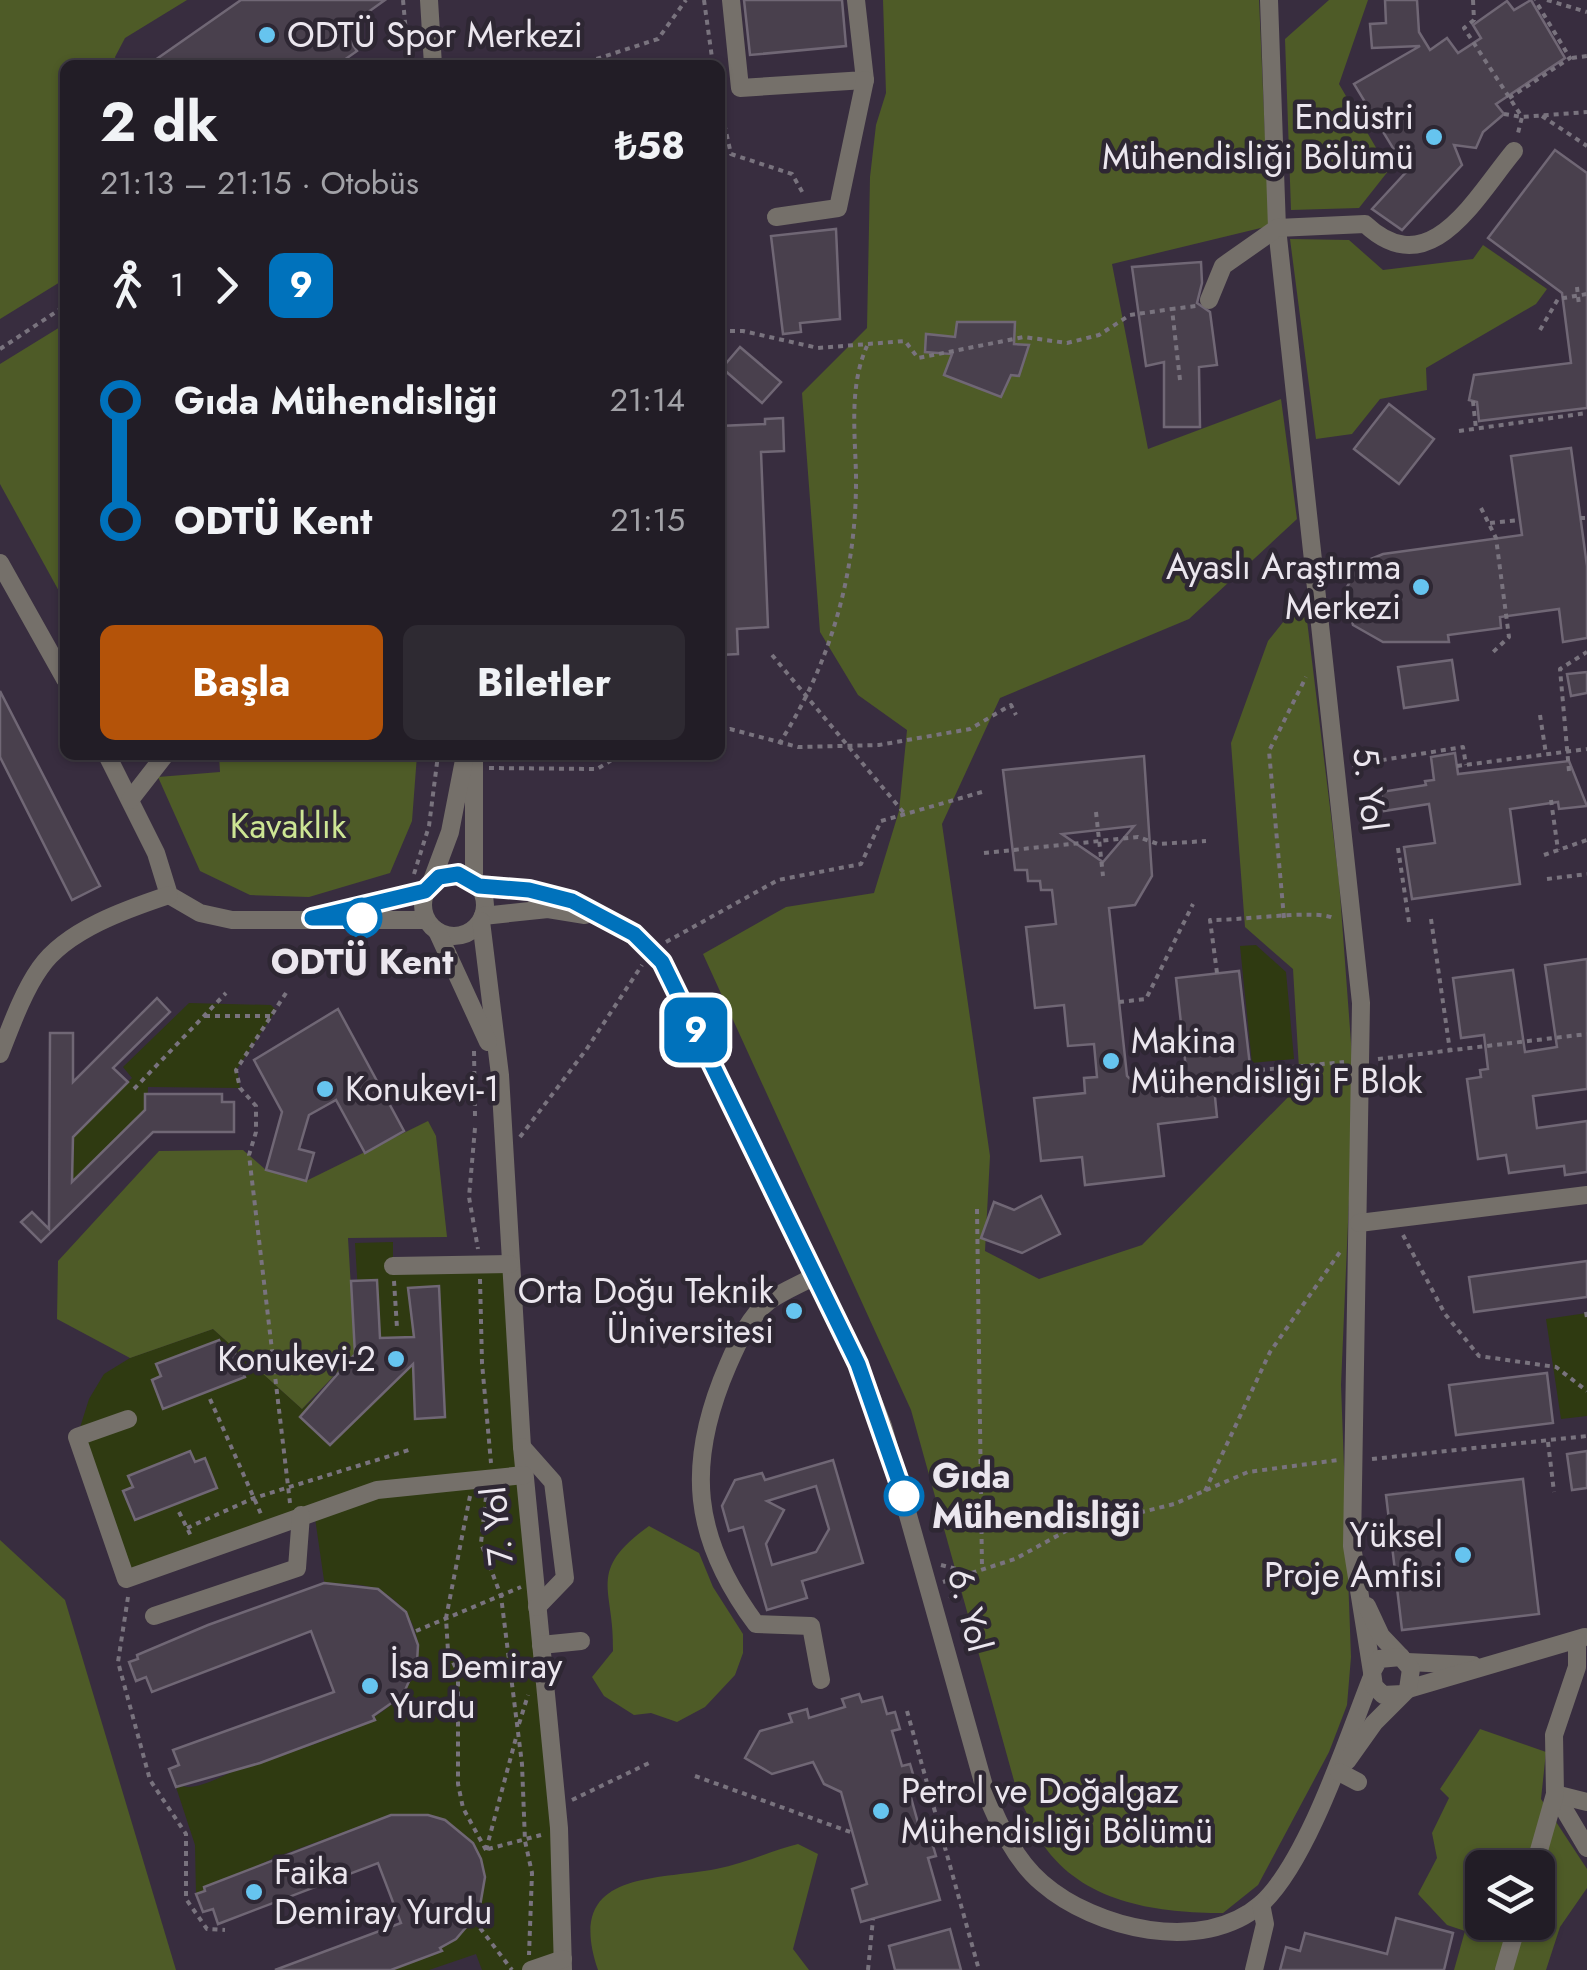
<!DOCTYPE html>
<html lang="tr">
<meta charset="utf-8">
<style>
:root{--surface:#221d26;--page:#2e2a32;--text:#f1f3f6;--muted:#a2a2a7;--line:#3f3b43;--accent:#b45309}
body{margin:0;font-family:Jost,sans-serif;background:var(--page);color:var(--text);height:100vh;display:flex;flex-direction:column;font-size:38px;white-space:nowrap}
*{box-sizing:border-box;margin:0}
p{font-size:32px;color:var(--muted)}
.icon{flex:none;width:55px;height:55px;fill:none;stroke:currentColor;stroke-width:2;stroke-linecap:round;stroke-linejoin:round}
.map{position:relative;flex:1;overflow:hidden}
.drawer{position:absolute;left:60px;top:60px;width:665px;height:700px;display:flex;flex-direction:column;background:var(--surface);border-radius:15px;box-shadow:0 2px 8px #0004,0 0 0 2px var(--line)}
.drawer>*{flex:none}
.badge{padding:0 20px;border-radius:15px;font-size:35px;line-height:65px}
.buttons{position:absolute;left:1465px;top:1850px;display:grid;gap:20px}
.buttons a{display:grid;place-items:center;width:90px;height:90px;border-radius:15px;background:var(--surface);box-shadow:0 2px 8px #0004,0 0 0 2px var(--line);font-size:50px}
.map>.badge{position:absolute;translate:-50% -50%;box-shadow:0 0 0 5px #fff}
.legs{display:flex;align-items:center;gap:15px;height:110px;padding:0 40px;font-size:32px}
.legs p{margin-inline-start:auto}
.headline{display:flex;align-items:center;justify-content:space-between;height:170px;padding:0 40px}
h1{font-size:55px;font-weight:700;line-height:75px}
.primary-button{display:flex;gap:20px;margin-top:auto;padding:20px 40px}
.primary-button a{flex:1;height:115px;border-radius:15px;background:var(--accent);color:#fff;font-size:40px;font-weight:700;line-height:115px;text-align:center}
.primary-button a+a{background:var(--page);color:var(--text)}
ul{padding:0 40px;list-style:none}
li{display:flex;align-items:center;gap:35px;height:120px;font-size:38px}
li i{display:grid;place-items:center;width:15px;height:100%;margin:0 12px;background:currentColor}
li i::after{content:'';width:25px;height:25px;margin:-12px;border:8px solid;border-radius:50%;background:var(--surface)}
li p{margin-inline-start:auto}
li:first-child i{background:linear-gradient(#0000 50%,currentColor 0)}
li:last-child i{background:linear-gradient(currentColor 50%,#0000 0)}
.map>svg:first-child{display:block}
</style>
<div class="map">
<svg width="1587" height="1970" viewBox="0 0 1587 1970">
<rect width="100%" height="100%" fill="#2e2733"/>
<path fill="#382d3f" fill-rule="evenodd" d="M0 0H1587V1970H0ZM65 65H720V755H65ZM1482 1868H1538V1922H1482Z"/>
<g fill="#2f3a11">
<path d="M1256 945 1286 972 1294 1059 1252 1063 1240 946Z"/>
<path d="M189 1003 271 1005 276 1010 237 1069 240 1088 148 1087 147 1112 72 1182 73 1134 132 1078 123 1067Z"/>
<path d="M393 1242V1266L510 1264 563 1959 531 1970H482L476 1954 429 1970H391L441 1952 440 1948 456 1939 479 1912 485 1877 472 1843 445 1821 428 1815H390L276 1857 196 1894 195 1845 176 1787C180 1785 184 1787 188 1787 207 1787 234 1769 253 1763 302 1748 414 1723 418 1656 419 1638 414 1621 401 1607 381 1584 354 1581 325 1587L314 1511 126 1579 77 1437 89 1399 104 1374 130 1358 213 1329 302 1409 362 1357 355 1243Z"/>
<path d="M1587 1313V1416L1561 1419 1546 1319Z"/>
</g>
<g fill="#4e5b27" fill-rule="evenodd">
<path d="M0 0H187L125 38 115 57 118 65H65V279L0 319Z"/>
<path d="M883 0H1259L1269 226 1112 264 1148 449 1281 399 1297 519 1189 619 1000 698 942 824 990 1156 985 1251 1039 1279 1142 1245 1300 1085 1293 969 1245 927 1231 743 1268 641 1304 596 1339 881 1354 1083 1341 1385 1351 1657 1347 1705 1329 1752 1258 1885 1223 1913C1160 1913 1088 1904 1047 1850 1035 1834 1027 1813 1018 1795L911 1410 703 954 786 907 874 893 899 811 907 730 858 695 820 632 802 393 867 328 870 177 876 125 886 93Z"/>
<path d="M1329 0H1368L1339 84 1389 170 1359 208 1291 210 1285 39Z"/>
<path d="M1290 239 1349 240 1383 270 1473 259 1483 245 1547 289 1536 304 1426 368 1427 390 1380 399 1352 434 1316 439Z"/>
<path d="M65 324V602L0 484V364Z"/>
<path d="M219 755H417L412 821 390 873 309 897 250 895 200 871 158 777 220 772Z"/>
<path d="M428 1121 436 1136 447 1237 348 1238 355 1354 302 1409 213 1329 130 1358 57 1319 58 1261 159 1151 243 1150 266 1170 306 1181Z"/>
<path d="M649 1526 699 1553 713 1587 743 1634V1653L735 1675 705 1707 677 1722 651 1713 634 1715 604 1696 592 1677 613 1651C615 1588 585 1572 649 1526Z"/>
<path d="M0 1540 65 1600 176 1970H0Z"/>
<path d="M1480 1729 1546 1752 1541 1799 1587 1869V1888L1560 1927 1546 1970H1454L1465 1931 1447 1925 1418 1894 1437 1858 1432 1833 1449 1798 1440 1789ZM1482 1868H1538V1922H1482Z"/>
<path d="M798 1844 818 1854 793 1949 809 1970H598C564 1871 652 1881 716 1869 744 1864 770 1851 798 1844Z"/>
</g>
<g fill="#49404d" stroke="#706775" stroke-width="2.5" fill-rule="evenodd">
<path d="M241 0H385L343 30 357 51 337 65H148Z"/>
<path d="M744 0H842L846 46 750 55Z"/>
<path d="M1385 0H1417L1419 32 1430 50 1447 38 1458 53 1481 38 1473 25 1507 1 1514 10 1531 0 1565 58 1496 104 1504 114 1483 132 1476 148 1454 145 1462 165 1402 230 1372 209 1407 171 1354 84 1420 46 1372 48 1370 24 1386 23Z"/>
<path d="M1555 150 1587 173V408L1479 421 1477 402 1469 400 1474 375 1571 363 1562 293 1488 238Z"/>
<path d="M836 229 840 319 800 323 801 332 783 334 771 236Z"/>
<path d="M1201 262 1202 283 1197 303 1210 312 1217 365 1199 367 1200 427H1164V362L1146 366 1132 267Z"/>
<path d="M957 322H1015L1014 344 1029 345 1019 376 1011 375 1001 397 944 375 952 354 925 352 926 334 955 337Z"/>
<path d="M740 347 781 382 762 403 722 368Z"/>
<path d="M1389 404 1434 439 1399 484 1354 449Z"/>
<path d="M783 418 784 451 761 452 768 627 737 629 738 654 720 655V426L765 424V419Z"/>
<path d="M1571 448 1587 566V638L1563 642 1559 609 1500 617 1501 628 1448 635 1449 642H1383L1353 625 1344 592 1361 563 1383 554 1522 535 1511 456Z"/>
<path d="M1452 660 1458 700 1404 708 1398 667Z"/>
<path d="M1587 672V693L1571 696 1567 674Z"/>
<path d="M0 691 100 886 72 900 0 757Z"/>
<path d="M1455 753 1458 774 1569 761 1587 806 1559 809 1558 802 1510 809 1520 884 1412 899 1404 847 1435 843 1429 804 1384 811 1381 792 1426 785 1425 781 1434 780 1431 757Z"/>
<path d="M1144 756 1152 876 1135 905 1109 908 1127 1076 1138 1087 1187 1078 1176 978 1239 971 1252 1083 1214 1087 1217 1117 1158 1124 1164 1176 1085 1185 1082 1157 1041 1161 1034 1098 1085 1093 1084 1078 1097 1077 1094 1044 1068 1046 1064 1005 1035 1008 1026 927 1056 924 1052 890H1041L1040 881H1028L1027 870H1015L1003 770ZM1134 826 1103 862 1062 834Z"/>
<path d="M1587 959V1089L1533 1096 1537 1128 1587 1121V1172L1565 1175 1564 1166 1509 1173 1506 1155 1478 1159 1467 1079 1481 1077 1480 1070 1488 1069 1484 1035 1461 1038 1453 978 1513 970 1525 1052 1557 1047 1545 965Z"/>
<path d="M157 998 170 1012 113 1068 128 1082 73 1137 72 1182 145 1110V1094H222V1102H234V1132H153L41 1242 21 1222 32 1212 49 1229 50 1033H73V1082Z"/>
<path d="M338 1009 404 1131 365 1153 336 1100 309 1115 299 1149 314 1153 306 1181 266 1170 282 1112 254 1060Z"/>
<path d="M1041 1196 1060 1234 1022 1253 981 1238 994 1202 1014 1210Z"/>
<path d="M1587 1261V1297L1474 1312 1469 1277Z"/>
<path d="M377 1280 380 1338 414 1337 408 1288 439 1286 445 1417 415 1419 413 1364 330 1445 300 1417 355 1354 351 1281Z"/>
<path d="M219 1340 223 1351 233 1347 245 1377 163 1409 152 1380 161 1376 156 1364Z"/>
<path d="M1547 1373 1553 1423 1456 1435 1449 1385Z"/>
<path d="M190 1451 195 1462 205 1458 217 1488 135 1520 123 1491 133 1487 128 1476Z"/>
<path d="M1587 1451V1488L1572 1490 1567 1454Z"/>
<path d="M833 1460 863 1563 802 1581 807 1598 767 1610 743 1527 729 1531 722 1506 735 1480 762 1473 765 1480ZM816 1486 829 1529 816 1552 772 1565 766 1544 784 1510 767 1501Z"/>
<path d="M1523 1479 1539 1614 1402 1630 1386 1495Z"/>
<path d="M324 1583 378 1589 406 1612 418 1645 417 1663 403 1695 373 1716 375 1720 260 1763 176 1787 169 1769 179 1765 173 1750 334 1692 311 1631 152 1692 146 1677 136 1681 129 1662 138 1659 137 1655 208 1625Z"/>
<path d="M859 1694 862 1702 882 1697 887 1714 895 1712 900 1729 892 1731 902 1766 910 1764 915 1781 907 1783 923 1841 931 1839 936 1856 928 1858 940 1900 861 1922 852 1889 867 1884 841 1792 824 1784 813 1762 772 1774 745 1758 760 1731 792 1722 789 1714 807 1709 809 1718 845 1707 842 1699Z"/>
<path d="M391 1815H428L445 1820 473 1843 481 1859 485 1877 479 1912 456 1939 440 1948 442 1951 391 1970H275L401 1923 378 1863 218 1924 213 1909 203 1912 196 1894 205 1891 204 1887Z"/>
<path d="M1396 1918 1453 1933 1444 1970H1280L1286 1947 1300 1951 1305 1933 1387 1954Z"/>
<path d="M950 1929 961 1970H895L889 1946Z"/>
</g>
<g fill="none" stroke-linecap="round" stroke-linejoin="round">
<g stroke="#79737e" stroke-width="4" stroke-dasharray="5 5" stroke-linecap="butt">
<path d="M403 0 409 65"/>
<path d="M704 0 713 65"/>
<path d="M1473 0 1474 20 1464 28 1522 117 1517 137"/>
<path d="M1547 0 1587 12"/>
<path d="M1572 58 1587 56"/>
<path d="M587 62 658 39 686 0"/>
<path d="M1509 98 1570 58 1535 0"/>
<path d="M720 105 731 154 792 174 804 195"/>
<path d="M1504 114 1522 117 1587 112"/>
<path d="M1542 116 1587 146"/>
<path d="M1577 287 1579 305"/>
<path d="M1540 330 1558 299 1587 294"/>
<path d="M720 331H743L818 348 905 341 918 358 1024 337 1067 343 1099 335 1130 315 1172 309"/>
<path d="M0 349 65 306"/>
<path d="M1180 380 1172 309 1196 306"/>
<path d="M1473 401 1476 429"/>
<path d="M1459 431 1587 413"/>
<path d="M1481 508 1496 538 1509 637 1491 654"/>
<path d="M1580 518H1587"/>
<path d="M1490 523 1520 520"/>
<path d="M772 655 904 813"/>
<path d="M1540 715 1546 754"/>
<path d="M720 731 730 729 798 747 879 745 970 729 1011 705 1016 715"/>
<path d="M779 744C831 663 857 572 856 475 855 432 849 386 867 346"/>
<path d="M1352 765 1463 747 1466 765"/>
<path d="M1457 766 1587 749"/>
<path d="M489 768 597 769 620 755"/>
<path d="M1569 771 1560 669 1587 652"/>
<path d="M1551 800 1558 850"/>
<path d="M1096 812 1103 876"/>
<path d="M1398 848 1409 922"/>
<path d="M984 853 1138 837 1158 844 1206 841"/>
<path d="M1544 855 1587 840"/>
<path d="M414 874 429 826 438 755"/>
<path d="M1547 879 1587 874"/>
<path d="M1284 918 1269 751 1306 677"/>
<path d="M1431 919 1450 1051"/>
<path d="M666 942 778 880 861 864 881 821 982 792"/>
<path d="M1217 973 1210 920C1237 921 1316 909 1333 918"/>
<path d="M286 993 236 1070 240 1088 256 1106V1132L249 1155 290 1503"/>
<path d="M1119 1002 1146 999 1193 904"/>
<path d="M205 1016H273"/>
<path d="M474 1051 475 1116"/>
<path d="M1378 1059 1587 1034"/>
<path d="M1250 1071 1344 1062"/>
<path d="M134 1089 226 993"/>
<path d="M475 1128 469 1197 478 1249"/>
<path d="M520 1137 586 1050 642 965"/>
<path d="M977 1209 982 1568"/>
<path d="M1403 1235 1445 1314 1479 1356 1556 1367 1587 1391"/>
<path d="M480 1279 482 1363 491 1463"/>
<path d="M394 1281 397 1328"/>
<path d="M1586 1312 1587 1318"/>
<path d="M210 1399 261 1514"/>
<path d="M1548 1442 1554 1492"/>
<path d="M1372 1459 1587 1436"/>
<path d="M1205 1491 1270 1352 1340 1252"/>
<path d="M470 1496 446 1618 448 1651 458 1673V1784L463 1808 486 1850"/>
<path d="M486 1497 481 1543 501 1596 522 1764 525 1841 532 1873 529 1955"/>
<path d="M179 1512 191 1536"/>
<path d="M187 1528 254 1498 409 1450"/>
<path d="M941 1565 968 1572 949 1598"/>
<path d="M943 1582 1015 1559 1066 1531 1174 1504 1248 1472 1338 1460"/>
<path d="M128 1597 118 1662 150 1780 186 1834V1899L207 1929 225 1930"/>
<path d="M416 1631 521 1587"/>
<path d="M907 1711 979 1970"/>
<path d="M519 1724 528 1695"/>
<path d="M695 1776 853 1833"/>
<path d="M572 1800 649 1763"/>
<path d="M933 1802 967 1796"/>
<path d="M488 1849 541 1835"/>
<path d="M486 1850 517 1734"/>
<path d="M474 1920 512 1970"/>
<path d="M868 1970 873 1919"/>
</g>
<g stroke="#75706a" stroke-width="18">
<path d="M429 0 433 65"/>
<path d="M731 0 740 88 865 80 856 0"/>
<path d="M1269 0 1277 228 1361 1003 1352 1546 1372 1672"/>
<path d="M776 217 838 208 865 80"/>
<path d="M1209 300 1223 266 1277 228 1365 224C1430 285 1475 198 1514 151"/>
<path d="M0 563 65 679"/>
<path d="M107 755 156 853 169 895 200 913 232 920H426"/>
<path d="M474 755V881"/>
<path d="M130 800 165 755"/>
<circle cx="454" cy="905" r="31"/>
<path d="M431 883 450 832 465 755"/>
<path d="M479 886C549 891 614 908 662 963L858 1363 883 1426 986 1793C999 1825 1015 1860 1042 1883 1095 1929 1202 1955 1261 1904 1307 1863 1348 1737 1371 1679"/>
<path d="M342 911 425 891"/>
<path d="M483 916 548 909 585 915"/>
<path d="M481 921 500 1075 522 1447 559 1828 563 1970"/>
<path d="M437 931 488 1042"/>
<path d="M0 1054C11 1026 23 992 40 968 66 930 127 909 169 895"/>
<path d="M1359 1223 1587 1195"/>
<path d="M393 1266 510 1264"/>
<path d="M817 1275C801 1284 783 1291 769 1301 750 1315 737 1344 728 1365 685 1464 692 1538 756 1624L811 1626 821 1680"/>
<path d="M128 1419 77 1437 126 1579 377 1490 524 1475"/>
<path d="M522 1447 553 1482 565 1578 537 1607"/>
<path d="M1367 1606 1381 1636 1401 1657"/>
<path d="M154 1616 297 1568 301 1515"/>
<path d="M541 1645 581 1641"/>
<path d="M1407 1662 1473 1665"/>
<path d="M1408 1689 1585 1637"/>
<path d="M1347 1761 1374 1723 1408 1689 1411 1669 1401 1657 1379 1659 1372 1672 1374 1686 1383 1695 1403 1694"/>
<path d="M1339 1772 1358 1782"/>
<path d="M1555 1794 1587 1848"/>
<path d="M1555 1794 1587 1802"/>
<path d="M1534 1868 1555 1794 1554 1735 1577 1667V1641"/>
<path d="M531 1970 563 1959"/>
<path d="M1254 1970 1265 1924 1261 1904"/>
<path d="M1504 1970 1518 1922"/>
</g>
</g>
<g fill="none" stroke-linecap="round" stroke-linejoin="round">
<g stroke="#fff" stroke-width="22">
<path id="line-1" d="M362 918H312L425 891 439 877 458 874 479 886 529 890 572 901 634 934 662 962 858 1364 904 1496"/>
</g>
<use href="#line-1" stroke="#0072bc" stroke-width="15"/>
</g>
<g fill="#66c4ef" stroke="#2e2733" stroke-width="4">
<circle cx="267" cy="35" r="10"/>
<circle cx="1434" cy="137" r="10"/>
<circle cx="1421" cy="587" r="10"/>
<circle cx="1111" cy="1061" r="10"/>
<circle cx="325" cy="1089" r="10"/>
<circle cx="794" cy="1311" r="10"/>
<circle cx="396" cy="1359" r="10"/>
<circle cx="1463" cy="1555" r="10"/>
<circle cx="370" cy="1686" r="10"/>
<circle cx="881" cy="1811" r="10"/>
<circle cx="254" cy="1892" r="10"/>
</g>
<g fill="#fff" stroke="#0072bc" stroke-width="5">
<circle cx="362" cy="918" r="18"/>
<circle cx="904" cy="1496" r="18"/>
</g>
<g text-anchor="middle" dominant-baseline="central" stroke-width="9" stroke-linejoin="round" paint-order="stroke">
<g font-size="35" fill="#ebe6ee" stroke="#2e2733" text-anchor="start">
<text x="287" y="35">ODTÜ Spor Merkezi</text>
<text x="1414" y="117" text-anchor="end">Endüstri<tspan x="1414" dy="40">Mühendisliği Bölümü</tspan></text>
<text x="1401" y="567" text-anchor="end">Ayaslı Araştırma<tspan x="1401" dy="40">Merkezi</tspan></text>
<text x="1131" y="1041">Makina<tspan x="1131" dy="40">Mühendisliği F Blok</tspan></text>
<text x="345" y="1089">Konukevi-1</text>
<text x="774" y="1291" text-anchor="end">Orta Doğu Teknik<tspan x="774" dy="40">Üniversitesi</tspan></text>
<text x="376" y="1359" text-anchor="end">Konukevi-2</text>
<text x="1443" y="1535" text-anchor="end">Yüksel<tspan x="1443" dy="40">Proje Amfisi</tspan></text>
<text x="390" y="1666">İsa Demiray<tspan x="390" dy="40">Yurdu</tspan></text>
<text x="901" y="1791">Petrol ve Doğalgaz<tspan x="901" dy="40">Mühendisliği Bölümü</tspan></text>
<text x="274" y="1872">Faika<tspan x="274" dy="40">Demiray Yurdu</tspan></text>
</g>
<g font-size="35" fill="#ebe6ee" stroke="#2e2733">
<text transform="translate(1370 789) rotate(83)">5. Yol</text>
<text transform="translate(497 1526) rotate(-96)">7. Yol</text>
<text transform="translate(970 1610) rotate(75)">6. Yol</text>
</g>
<g font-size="35" fill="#cde594" stroke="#2e2733">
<text x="288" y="826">Kavaklık</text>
</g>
<g font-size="35" font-weight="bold" fill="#ebe6ee" stroke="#2e2733">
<text x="362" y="962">ODTÜ Kent</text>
<text x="932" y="1476" text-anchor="start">Gıda<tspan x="932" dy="40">Mühendisliği</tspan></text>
</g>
</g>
</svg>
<div class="buttons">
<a><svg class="icon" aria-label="layers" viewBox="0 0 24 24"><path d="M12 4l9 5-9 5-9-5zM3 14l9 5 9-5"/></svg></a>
</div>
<b class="badge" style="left:696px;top:1030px;background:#0072bc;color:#fff">9</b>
<section class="drawer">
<div class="headline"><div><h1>2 dk</h1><p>21:13 – 21:15 · Otobüs</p></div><b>₺58</b></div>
<div class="legs"><svg class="icon" aria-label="walk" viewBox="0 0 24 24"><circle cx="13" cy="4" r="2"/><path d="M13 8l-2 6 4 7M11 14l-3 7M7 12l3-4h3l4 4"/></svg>1<svg class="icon" aria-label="forward" viewBox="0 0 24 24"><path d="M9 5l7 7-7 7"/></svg><b class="badge" style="background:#0072bc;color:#fff">9</b></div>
<ul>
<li><i style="color:#0072bc"></i><b>Gıda Mühendisliği</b><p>21:14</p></li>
<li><i style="color:#0072bc"></i><b>ODTÜ Kent</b><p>21:15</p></li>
</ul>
<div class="primary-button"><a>Başla</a><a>Biletler</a></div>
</section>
</div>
